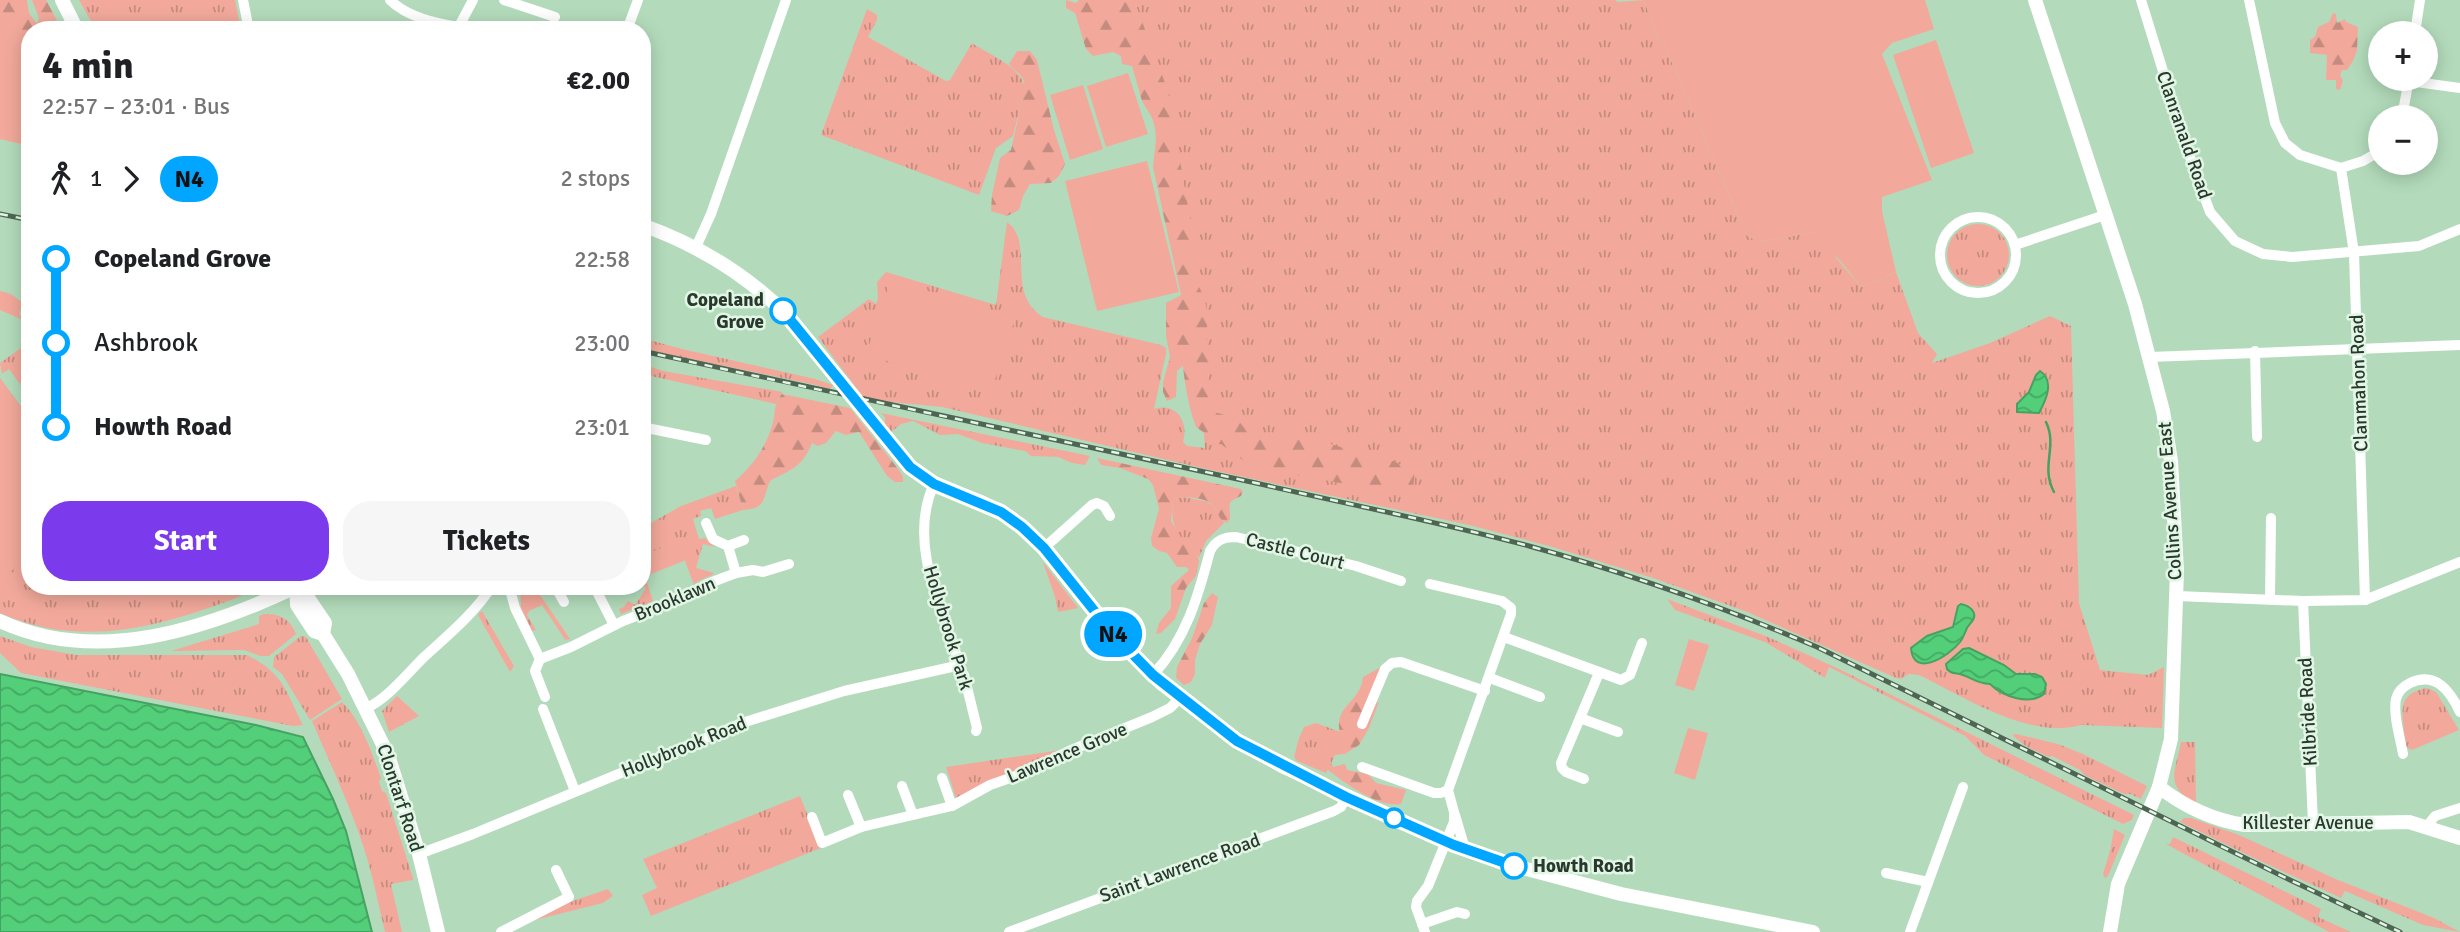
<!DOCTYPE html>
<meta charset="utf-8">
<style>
:root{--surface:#fff;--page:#f6f6f6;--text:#202124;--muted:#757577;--accent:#7c3aed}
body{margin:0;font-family:Signika,sans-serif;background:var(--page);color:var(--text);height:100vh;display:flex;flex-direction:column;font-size:26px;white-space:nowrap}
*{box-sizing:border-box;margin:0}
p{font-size:23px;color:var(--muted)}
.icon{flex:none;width:38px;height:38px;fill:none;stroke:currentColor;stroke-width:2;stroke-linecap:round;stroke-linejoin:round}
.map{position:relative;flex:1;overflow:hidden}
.drawer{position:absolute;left:21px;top:21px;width:630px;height:574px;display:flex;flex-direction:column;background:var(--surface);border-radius:28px;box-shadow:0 4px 18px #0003}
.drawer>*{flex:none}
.badge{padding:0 14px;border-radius:23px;font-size:24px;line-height:46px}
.fabs{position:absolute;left:2368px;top:21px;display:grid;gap:14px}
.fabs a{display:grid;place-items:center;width:70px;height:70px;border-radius:50%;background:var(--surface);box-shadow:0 4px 18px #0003;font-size:35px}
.map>.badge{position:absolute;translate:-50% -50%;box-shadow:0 0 0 4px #fff}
.legs{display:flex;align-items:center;gap:10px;height:77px;padding:0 21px;font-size:23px}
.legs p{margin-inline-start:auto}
.head{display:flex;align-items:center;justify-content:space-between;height:119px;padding:0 21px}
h1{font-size:38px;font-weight:700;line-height:52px}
.primary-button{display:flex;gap:14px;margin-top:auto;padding:14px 21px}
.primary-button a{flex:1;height:80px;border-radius:28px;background:var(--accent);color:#fff;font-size:28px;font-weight:700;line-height:80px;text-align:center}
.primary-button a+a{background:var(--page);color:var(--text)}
ul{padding:0 21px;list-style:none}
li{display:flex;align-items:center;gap:24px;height:84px;font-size:26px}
li i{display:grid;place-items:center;width:10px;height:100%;margin:0 9px;background:currentColor}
li i::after{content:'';width:18px;height:18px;margin:-9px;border:5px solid;border-radius:50%;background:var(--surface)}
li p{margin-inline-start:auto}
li:first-child i{background:linear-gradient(#0000 50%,currentColor 0)}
li:last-child i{background:linear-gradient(currentColor 50%,#0000 0)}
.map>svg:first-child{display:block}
</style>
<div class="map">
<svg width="2460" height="932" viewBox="0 0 2460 932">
<defs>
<pattern id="grass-tufts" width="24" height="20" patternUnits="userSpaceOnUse" patternTransform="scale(1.75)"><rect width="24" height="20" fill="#f2a99b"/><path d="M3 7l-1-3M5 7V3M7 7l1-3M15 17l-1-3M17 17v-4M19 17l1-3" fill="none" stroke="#c48b7f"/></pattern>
<pattern id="forest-firs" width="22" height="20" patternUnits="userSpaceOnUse" patternTransform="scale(1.75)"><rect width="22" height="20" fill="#f2a99b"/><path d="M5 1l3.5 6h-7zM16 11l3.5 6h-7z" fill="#c48b7f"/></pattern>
<pattern id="water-waves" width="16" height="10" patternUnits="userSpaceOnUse" patternTransform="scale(1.75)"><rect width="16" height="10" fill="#52cf78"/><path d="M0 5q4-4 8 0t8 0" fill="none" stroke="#44a963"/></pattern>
</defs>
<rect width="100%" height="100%" fill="#b3dbbb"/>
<g fill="url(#grass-tufts)">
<path d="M79 0H235L241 30H96Z"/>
<path d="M1117 0H1616L1617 2 1644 0 1657 37 1664 44 1747 236 1760 242 1814 232 1861 287 1896 272 1918 333 1937 354 1932 363 1990 343 2050 316 2071 326 2079 603 2100 670 2148 675 2164 667 2162 728 2081 725C2030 740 1964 697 1919 675L1909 674 1901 679 1896 678 1747 612 1653 578 1549 546 1469 525 1206 469 942 407C916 404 890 403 864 398L818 337 869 299 876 304 878 298 877 282 886 272 996 305 1007 222C1036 243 1004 292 1043 317L1161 345 1166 348V354L1154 409C1176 402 1189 421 1183 442L1187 446 1205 448 1199 369 1163 134Z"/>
<path d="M867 9 877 15V20L868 37 946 81 950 80 972 43C989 55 1021 66 1025 88L1013 136 996 148 979 195 821 135Z"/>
<circle cx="1978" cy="255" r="31"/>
<path d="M0 291 11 294 23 303 19 315 30 319V323L0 310Z"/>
<path d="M642 338 682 349 815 379 833 385 829 390 816 385 642 349Z"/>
<path d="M24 346 30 353V398L9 369 2 374 0 363Z"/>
<path d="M642 364 663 371 783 392 778 398 776 404 642 374Z"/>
<path d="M0 378 30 419V586H260L261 588C177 622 89 653 0 613Z"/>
<path d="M881 413 1090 456 1085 465 1072 463 1058 457 1031 456 1025 451 982 443 958 434 940 435 913 421 901 424 891 432 885 426V417Z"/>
<path d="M736 486 743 510 715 519 711 508 700 511 701 516 693 519 699 539 705 538 715 547 703 544 696 568 714 573 712 575 698 581 694 585 678 542 642 556V528L681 506Z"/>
<path d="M1182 497 1205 501 1213 505 1224 523 1206 541 1199 558C1195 549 1190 547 1184 541 1172 528 1171 516 1173 499Z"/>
<path d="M1043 562 1078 608 1058 612 1055 597Z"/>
<path d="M642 568 653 601 621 614 619 609 624 607 628 601 635 605 646 588 642 585Z"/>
<path d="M520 586H534L570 639 565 640 564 638 542 605 529 611 527 615 536 630 532 631 521 608Z"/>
<path d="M1667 599 1768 637 1837 668 2122 809 2134 815 2132 820 2123 824 1984 755 1965 736 1829 667 1825 678 1765 642 1675 610Z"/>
<path d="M482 611 514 666 510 672 478 615Z"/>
<path d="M264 614C280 613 290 619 296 634L269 656H260L244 650 171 651 259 624V616Z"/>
<path d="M0 636 31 647 76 655H247C284 673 286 692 303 725L293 726 21 673 0 653Z"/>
<path d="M301 636 306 637 342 699 310 720 282 674 273 667 274 657Z"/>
<path d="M2427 688 2436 692 2459 730 2412 750 2406 747 2405 743C2404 716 2393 694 2427 688Z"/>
<path d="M397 696 419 716 389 732 382 711Z"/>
<path d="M342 702C361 720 372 753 381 778L379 782 382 791 386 793 413 878V880L391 884 402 932H385C379 907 374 882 367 858 353 811 331 766 312 721Z"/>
<path d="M1316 723 1346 734 1326 773 1297 761 1294 757 1299 738 1304 727Z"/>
<path d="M2016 734 2058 744 2083 754 2147 786 2141 799 2130 794H2124L2084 775 2080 770 2052 756 2049 757 2027 747 2012 735Z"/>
<path d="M2181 742H2195L2196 804C2164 785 2175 773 2181 742Z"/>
<path d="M1061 750 956 798 946 767Z"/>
<path d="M800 796 821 848 651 916 642 895 657 888 643 859Z"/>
<path d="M2184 818H2191L2239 835 2338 880 2434 918 2460 932 2423 925 2345 891 2341 898 2256 859 2180 822Z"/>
<path d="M2114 829 2125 835 2108 876 2105 878 2103 874 2110 851Z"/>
<path d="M2173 837 2321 909 2318 917 2351 932H2329L2166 844H2170Z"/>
<path d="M608 889 613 896 603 903 531 921 561 905Z"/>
</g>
<g fill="url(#forest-firs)">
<path d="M0 0H27L29 13 37 24 39 18 32 0H46L62 30H30V42L0 27Z"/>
<path d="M1066 0 1076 3 1079 0H1134L1168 91 1196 253 1197 282 1205 300 1208 319 1206 335 1210 363 1208 396 1214 412 1236 418 1248 432 1272 439 1293 436 1325 442 1356 452 1391 460 1415 471 1413 488 1384 486 1364 491 1346 484 1269 470 1264 474 1259 472 1221 444 1210 445 1209 436 1196 427C1189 409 1185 386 1183 366L1177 371 1176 397 1167 401 1163 392V382L1170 357 1166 336V303L1181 295 1153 167 1156 139 1155 128 1152 118 1142 101 1132 66 1122 64 1121 56 1113 52 1093 56 1086 49 1075 13 1066 8Z"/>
<path d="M2333 13 2336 14 2337 23 2345 19 2346 22 2358 27 2357 50 2353 61 2347 70H2342L2340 76 2343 80 2340 90 2336 89V80H2326L2327 55 2310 53V40L2315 37 2318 27 2329 22Z"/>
<path d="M1017 51H1030L1037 60 1054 130 1065 164 1059 176 1051 183 1030 184 1023 196 1019 210 1007 216 991 211 992 195 1000 158 1011 150C1013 141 1026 85 1024 81 1021 73 1013 70 1009 64Z"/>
<path d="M782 394 850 408 899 470 903 477V482H895L887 476 859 432 846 435 836 431 826 443 818 446 812 443C802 468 791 469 770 481 762 500 767 508 743 510L735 481C753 466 765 448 772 426 776 415 773 402 782 394Z"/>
<path d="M1097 458 1241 489 1243 491 1241 496C1224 503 1231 505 1230 519L1227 523C1217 519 1219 512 1213 505 1205 497 1184 496 1173 499L1171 521 1181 537 1196 551 1199 561 1196 576 1186 588 1175 619 1161 633 1156 634 1159 623 1171 608V586L1189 570 1186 567H1177L1167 553 1159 551 1152 546 1151 538 1159 509 1153 485 1148 479 1120 468 1101 465Z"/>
<path d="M1212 593 1218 597 1212 625 1200 644 1195 660V674L1191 682 1184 685 1176 678 1177 667 1192 638 1204 603Z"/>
<path d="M1381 667 1373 689 1378 704 1369 728 1359 745 1345 754 1332 755 1329 758 1333 767 1345 764 1347 770 1368 774 1376 783 1406 790 1401 804C1379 809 1342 781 1324 767L1325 756 1341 737C1331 705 1360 705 1363 677Z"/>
</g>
<g fill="#f2a99b">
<path d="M1644 0H1925L1934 29 1892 43 1882 54 1932 180 1882 197V211L1896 272 1861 287C1853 278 1844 263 1835 256 1822 247 1819 248 1814 232L1760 242 1747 236 1664 44 1657 37Z"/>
<path d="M0 23 30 39V146L0 139Z"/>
<path d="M1936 40 1974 153 1931 168 1893 55Z"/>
<path d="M1128 73 1148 134 1106 147 1087 86Z"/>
<path d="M1083 85 1103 149 1070 160 1050 95Z"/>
<path d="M1147 161 1179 292 1097 311 1065 181Z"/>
<path d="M891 279 1015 319 990 395 866 354Z"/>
<path d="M0 378 30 419V558L0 579Z"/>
<path d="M678 541 686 560 646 576 642 568V556Z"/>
<path d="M1689 639 1709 645 1694 691 1675 685Z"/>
<path d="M1688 728 1708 733 1695 780 1674 773Z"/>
</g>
<g fill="url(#water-waves)" stroke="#46a262" stroke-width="2">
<path d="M2040 371C2055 381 2046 400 2039 413L2017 412V404L2029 392 2036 375Z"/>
<path d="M1961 604C1966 605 1972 608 1974 613 1976 619 1970 623 1967 628 1965 632 1963 638 1960 642 1949 656 1913 679 1911 648L1927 636 1953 627 1958 606Z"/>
<path d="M1969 648 2004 665 2016 674H2035L2042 677 2046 684 2044 694C2029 706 2002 696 1990 684 1976 683 1974 679 1963 675 1955 672 1952 675 1947 669L1946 664 1963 649Z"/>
<path d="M0 674 256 725 303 737 333 799 346 831 372 932H0Z"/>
</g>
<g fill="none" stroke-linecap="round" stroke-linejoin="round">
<path stroke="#46a262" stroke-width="2.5" d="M2046 422C2058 447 2040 466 2054 492"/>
<g stroke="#fff" stroke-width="10">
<path d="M243 0 249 30"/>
<path d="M390 0C407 17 435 23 459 27"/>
<path d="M504 0 555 17"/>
<path d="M2141 0 2188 152 2210 212 2235 241 2263 254 2292 257 2419 246 2460 229"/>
<path d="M2249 0 2275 123 2285 143 2300 155 2341 168 2363 161 2380 151"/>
<path d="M457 30 473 0"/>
<path d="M627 30 638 0"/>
<path d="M2415 33 2420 0"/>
<path d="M2409 81 2460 88"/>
<path d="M2402 117 2409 79"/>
<path d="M2341 168 2354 253 2365 600"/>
<circle cx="1978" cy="255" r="38"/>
<path d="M2015 245 2105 215"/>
<path d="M696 247 711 214 786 0"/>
<path d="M2255 351 2257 437"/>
<path d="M2150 357 2460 345"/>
<path d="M642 427 706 440"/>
<path d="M934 484C908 540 939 604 958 659L956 666 964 675 977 728 976 731"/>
<path d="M706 523 713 539 728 546 736 573"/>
<path d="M728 546 744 540"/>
<path d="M1044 548 1092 505 1097 503 1104 506 1110 516"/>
<path d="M509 586 515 608 540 659"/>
<path d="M555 586 564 602"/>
<path d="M594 586 614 625"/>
<path d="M2177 596 2303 601 2365 600 2460 562"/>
<path d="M2270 599 2271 518"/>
<path d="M2303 601 2313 823"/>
<path d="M1504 637 1621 680 1630 675 1642 643"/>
<path d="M1153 675C1186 639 1198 597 1210 551 1216 540 1224 537 1236 537L1356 566 1401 581"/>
<path d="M1490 678 1540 697"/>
<path d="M545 697 535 671 540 659 571 647 623 621 680 599 707 584 736 573 753 570 763 572 789 564"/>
<path d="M365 709C388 698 405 676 423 658 447 636 474 614 492 586"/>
<path d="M543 709 575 791"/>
<path d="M1580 718 1618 732"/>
<path d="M1362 724 1385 669 1392 663 1401 662 1485 691"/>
<path d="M2403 754C2400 737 2393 715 2396 699 2398 691 2404 686 2410 683 2436 671 2450 691 2460 712"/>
<path d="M1362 767 1434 793H1441L1448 790"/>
<path d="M942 778 952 806"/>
<path d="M1584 779 1566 772 1562 768 1561 763 1599 673"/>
<path d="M902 786 913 815"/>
<path d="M848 795 861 827"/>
<path d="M1455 815 1465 849"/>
<path d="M812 817 822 843 861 827 952 806 990 785 1027 772 1069 751 1152 717 1170 708 1180 698"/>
<path d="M2427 826 2435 816 2460 808"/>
<path d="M419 854 473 834 742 723 844 691 956 666"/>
<path d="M1886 873 1928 882"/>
<path d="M1422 924 1457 912 1465 914"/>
<path d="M501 932 569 897 556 870"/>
<path d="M1009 932 1334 811 1341 807 1346 797"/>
<path d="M1425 932 1416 907 1417 901 1428 886 1454 822V812L1448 790 1511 614V608L1502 601 1430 584"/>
<path d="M1910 932 1963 787"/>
</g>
<g stroke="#fff" stroke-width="14">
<path d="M62 0 77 30"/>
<path d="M2035 0 2135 304 2163 411 2171 461 2177 571 2171 739 2159 787 2118 884 2110 932"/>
<path d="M642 225C699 245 746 274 789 317L910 467 934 484 981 502 1011 518 1044 548 1112 633 1162 684 1237 741 1284 767 1454 845 1515 866 1621 894 1813 932"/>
<path d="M296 586 297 605 314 631 323 634 348 674 388 755 419 854 438 932"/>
<path d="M296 587 306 595 325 623 323 634"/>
<path d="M0 621C97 666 206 629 296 587"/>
<path d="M2159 787C2185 807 2212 820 2245 825L2409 822 2460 838"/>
</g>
<g stroke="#4e6553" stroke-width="5">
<g id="rail">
<path d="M0 214 30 220"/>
<path d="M642 351C847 397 1052 438 1256 483 1347 504 1439 522 1529 546 1628 573 1723 607 1817 647L2290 880 2400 932"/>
</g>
</g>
<use href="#rail" stroke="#e2f6e5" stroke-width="2.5" stroke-dasharray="8" stroke-linecap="butt"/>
</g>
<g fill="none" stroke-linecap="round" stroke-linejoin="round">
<g stroke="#fff" stroke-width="16">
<path id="line-1" d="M783 311 910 467 934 484 1001 512 1022 527 1044 548 1112 633 1153 675 1237 741 1346 797 1454 845 1514 866"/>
</g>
<use href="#line-1" stroke="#00a6ff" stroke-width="10"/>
</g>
<g fill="#fff" stroke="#00a6ff" stroke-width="3.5">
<circle cx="783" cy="311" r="12"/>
<circle cx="1394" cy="818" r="9"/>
<circle cx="1514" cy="866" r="12"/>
</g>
<g text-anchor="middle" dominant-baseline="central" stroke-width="5" stroke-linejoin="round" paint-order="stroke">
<g font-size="19" fill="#29392d" stroke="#e2f6e5">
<text transform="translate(2184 135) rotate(71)">Clanranald Road</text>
<text transform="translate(2359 383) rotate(-92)">Clanmahon Road</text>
<text transform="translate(2170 501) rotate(-94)">Collins Avenue East</text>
<text transform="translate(1295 551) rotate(14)">Castle Court</text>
<text transform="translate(675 599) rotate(-23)">Brooklawn</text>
<text transform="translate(948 628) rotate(73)">Hollybrook Park</text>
<text transform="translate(2308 712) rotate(-93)">Kilbride Road</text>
<text transform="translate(684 747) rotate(-22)">Hollybrook Road</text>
<text transform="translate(1067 753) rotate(-23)">Lawrence Grove</text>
<text transform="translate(400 798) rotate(72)">Clontarf Road</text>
<text x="2308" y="823">Killester Avenue</text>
<text transform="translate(1180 868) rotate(-20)">Saint Lawrence Road</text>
</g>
<g font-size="19" font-weight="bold" fill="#29392d" stroke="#e2f6e5" text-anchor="end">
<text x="764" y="300">Copeland<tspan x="764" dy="22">Grove</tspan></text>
<text x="1533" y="866" text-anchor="start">Howth Road</text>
</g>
</g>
</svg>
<div class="fabs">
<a>+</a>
<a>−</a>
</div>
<b class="badge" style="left:1113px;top:634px;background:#00a6ff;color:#111">N4</b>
<section class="drawer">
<div class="head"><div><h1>4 min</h1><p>22:57 – 23:01 · Bus</p></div><b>€2.00</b></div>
<div class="legs"><svg class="icon" aria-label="walk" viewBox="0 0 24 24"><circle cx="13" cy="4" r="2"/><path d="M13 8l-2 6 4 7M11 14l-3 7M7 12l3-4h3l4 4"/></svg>1<svg class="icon" aria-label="forward" viewBox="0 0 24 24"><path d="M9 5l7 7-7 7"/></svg><b class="badge" style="background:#00a6ff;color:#111">N4</b><p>2 stops</p></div>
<ul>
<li><i style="color:#00a6ff"></i><b>Copeland Grove</b><p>22:58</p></li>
<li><i style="color:#00a6ff"></i><span>Ashbrook</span><p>23:00</p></li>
<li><i style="color:#00a6ff"></i><b>Howth Road</b><p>23:01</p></li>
</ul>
<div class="primary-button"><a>Start</a><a>Tickets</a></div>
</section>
</div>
